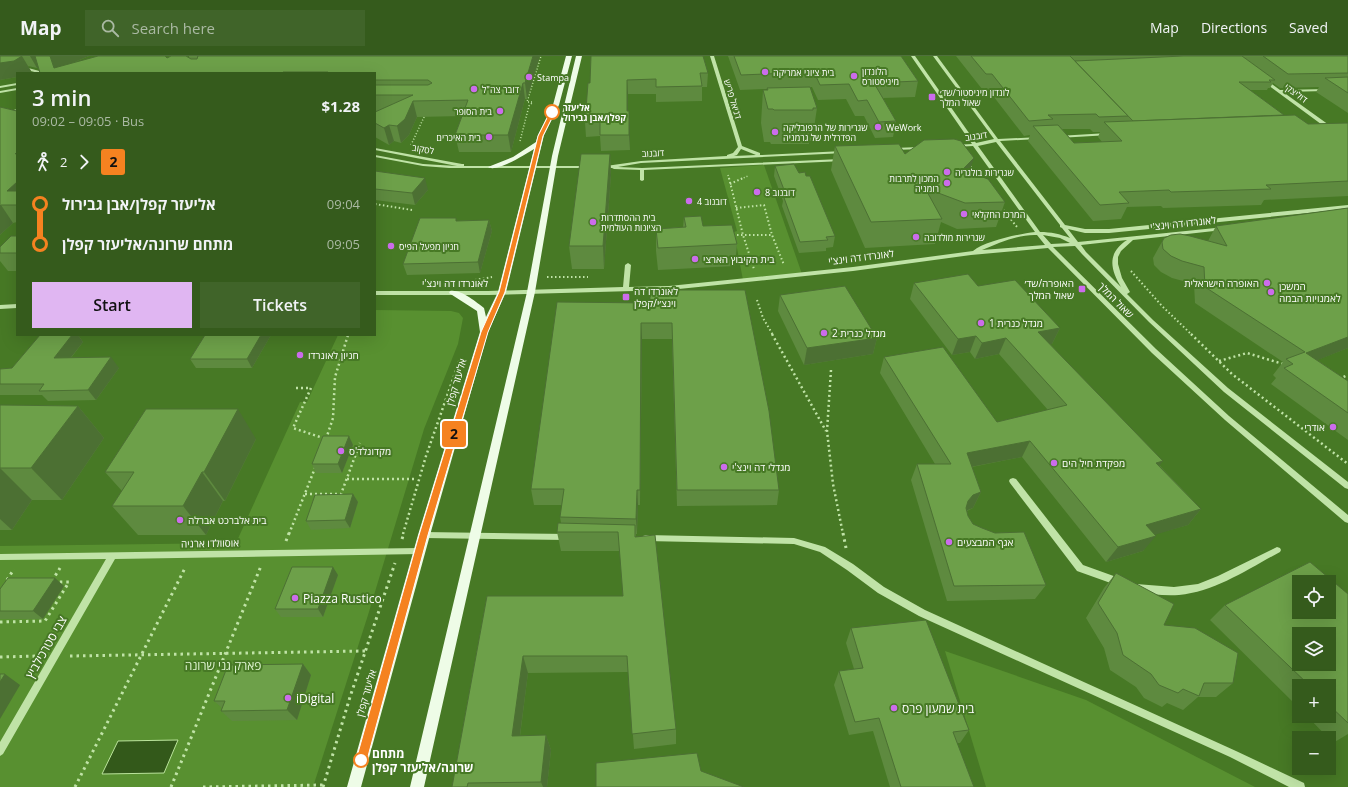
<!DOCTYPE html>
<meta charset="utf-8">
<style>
:root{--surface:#355b1c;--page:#406429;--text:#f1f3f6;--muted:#aab9a3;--line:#4f703b;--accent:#e0b6f2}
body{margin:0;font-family:"Open Sans","Noto Sans Hebrew",sans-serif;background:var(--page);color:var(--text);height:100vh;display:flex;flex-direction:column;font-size:15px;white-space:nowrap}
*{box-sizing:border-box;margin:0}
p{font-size:13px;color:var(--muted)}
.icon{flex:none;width:22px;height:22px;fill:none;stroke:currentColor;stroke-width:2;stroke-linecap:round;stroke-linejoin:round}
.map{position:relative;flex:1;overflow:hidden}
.panel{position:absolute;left:16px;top:16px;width:360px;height:264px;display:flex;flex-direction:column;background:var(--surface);border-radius:0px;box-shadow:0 4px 16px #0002}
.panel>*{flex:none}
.badge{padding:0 8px;border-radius:3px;font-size:14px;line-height:26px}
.buttons{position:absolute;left:1292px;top:519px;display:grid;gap:8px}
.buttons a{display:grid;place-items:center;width:44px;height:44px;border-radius:0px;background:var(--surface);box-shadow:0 4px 16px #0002;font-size:20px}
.map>.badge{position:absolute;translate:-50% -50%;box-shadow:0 0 0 2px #fff}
.legs{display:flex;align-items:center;gap:6px;height:44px;padding:0 16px;font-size:13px}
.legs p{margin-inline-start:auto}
.headline{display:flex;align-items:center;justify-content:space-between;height:68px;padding:0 16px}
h1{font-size:22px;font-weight:600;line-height:30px}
.button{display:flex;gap:8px;margin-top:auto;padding:8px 16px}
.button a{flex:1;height:46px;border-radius:0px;background:var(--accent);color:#111;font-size:16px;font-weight:600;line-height:46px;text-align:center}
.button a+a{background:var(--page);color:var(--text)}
ul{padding:0 16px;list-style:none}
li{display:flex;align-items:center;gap:14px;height:40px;font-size:15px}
li i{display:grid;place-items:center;width:6px;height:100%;margin:0 5px;background:currentColor}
li i::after{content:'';width:10px;height:10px;margin:-5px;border:3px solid;border-radius:50%;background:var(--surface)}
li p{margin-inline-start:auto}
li:first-child i{background:linear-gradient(#0000 50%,currentColor 0)}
li:last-child i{background:linear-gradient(currentColor 50%,#0000 0)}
header{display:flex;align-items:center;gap:24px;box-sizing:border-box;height:56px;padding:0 20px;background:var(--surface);border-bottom:1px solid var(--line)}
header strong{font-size:19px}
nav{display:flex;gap:22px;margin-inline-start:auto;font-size:14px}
.search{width:280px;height:36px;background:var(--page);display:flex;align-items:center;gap:10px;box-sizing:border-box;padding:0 14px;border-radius:0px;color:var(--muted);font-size:15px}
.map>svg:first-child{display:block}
</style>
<header>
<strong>Map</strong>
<div class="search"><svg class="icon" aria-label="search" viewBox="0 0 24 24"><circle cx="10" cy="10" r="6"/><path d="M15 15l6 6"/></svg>Search here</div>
<nav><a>Map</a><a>Directions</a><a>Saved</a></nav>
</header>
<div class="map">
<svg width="1348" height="731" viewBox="0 0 1348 731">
<rect width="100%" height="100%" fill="#477925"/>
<g fill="#589030">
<path d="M764 109 802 218 743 224 734 176 737 175 720 112Z"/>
<path d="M375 254 451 255 459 257 463 262 458 288 424 373 368 559 313 731H0V490L236 487 300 346H307L338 279H375Z"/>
<path d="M945 595 1086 644 1255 731H986Z"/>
</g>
<path fill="#33591a" stroke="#bbe49c" d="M178 684 164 717 102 718 118 685Z"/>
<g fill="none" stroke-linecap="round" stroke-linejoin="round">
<g stroke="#c0e3a7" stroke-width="1.5" stroke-dasharray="1 2" stroke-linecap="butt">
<path d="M532 46H527L541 0"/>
<path d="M520 85 529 50 533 46"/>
<path d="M411 89 425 59"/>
<path d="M969 108 979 121"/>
<path d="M728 119 729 123"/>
<path d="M741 123 748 120"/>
</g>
<g stroke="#c0e3a7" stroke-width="2" stroke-dasharray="1.5 2.5" stroke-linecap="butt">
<path d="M729 122 743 179 754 213"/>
<path d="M730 128 743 122"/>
<path d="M375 148 412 154"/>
<path d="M1001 151 1017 171"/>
<path d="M736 152 764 149 772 179 784 209"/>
<path d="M733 179H772"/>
<path d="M1131 215 1162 250 1192 279"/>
<path d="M547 221H588"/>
<path d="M475 224 492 221"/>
<path d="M757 244 763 262 773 279"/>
</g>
<g stroke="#c0e3a7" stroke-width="2.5" stroke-dasharray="2 3" stroke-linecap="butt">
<path d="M772 278 826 375"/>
<path d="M1191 278 1232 318 1348 408"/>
<path d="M1219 305 1247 297 1283 308"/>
<path d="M831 314 827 375 833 428 843 478"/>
<path d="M1339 323 1348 319"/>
<path d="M296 332H311L293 372 326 383"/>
<path d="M326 383 333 362 335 321 348 279"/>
<path d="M347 423H414"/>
<path d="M305 438H341L360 387"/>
<path d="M289 478 315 412"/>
<path d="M403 478 426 400 460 303"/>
</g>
<g stroke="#c0e3a7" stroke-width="3" stroke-dasharray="2.5 4" stroke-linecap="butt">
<path d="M843 477 846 492"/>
<path d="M402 483 404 477"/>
<path d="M286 485 289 477"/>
<path d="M7 524 14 513"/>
<path d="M52 525 60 512"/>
<path d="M0 566 45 565 69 526H56"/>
<path d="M70 600 365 595"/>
<path d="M0 601 39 600"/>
<path d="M75 731 185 512"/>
<path d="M171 731 261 510"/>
<path d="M203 731 323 729"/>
<path d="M323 731 350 641 395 507"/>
</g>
<g fill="#c0e3a7" fill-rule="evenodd">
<path d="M710 0H714L742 90 760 97V99L843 95H845V97L641 107 618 111 642 112 841 103H843V105L644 114V124L642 125 640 124V114L614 113 612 112H604V110H606L641 105 727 100V99L733 97 738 91ZM741 93 756 99 734 100 737 99Z"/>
<path d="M911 0H915L976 87 994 83 933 0H937L998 83 1040 81V82L1038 83 1000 85 1065 169 1085 173H1109L1348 149V153L1109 177H1085L1068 173 1078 186 1225 171 1226 172 1223 174 1133 184 1121 195 1118 201V208L1122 222 1130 236 1127 238 1153 264 1228 332 1348 426V433L1345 432 1224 336 1149 266 1082 198 1075 190 1053 191 1156 293 1229 360 1348 459V467L1345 466 1225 364 1152 297 1048 192 971 199 853 215 669 234 488 239H375V235H488L623 231 625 209 628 207 631 209 629 231 669 230 853 211 973 195C985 185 1018 178 1035 176L973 90 953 91V90L955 89 972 88ZM996 86 1060 169V171L1062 172 1070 182C1060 178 1051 176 1040 176L978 90ZM1037 179 1045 189 982 194C999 187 1019 178 1037 179ZM1043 179 1060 182 1070 187 1051 188ZM1127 184C1107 197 1110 213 1121 231L1086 196 1081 189Z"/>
<path d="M21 10 43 16 44 17H38L20 12V10Z"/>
<path d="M1264 24H1266L1280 34 1327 33 1328 34 1326 35 1283 36 1329 69V71H1325L1264 26Z"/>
<path d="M17 27V29L0 32V30Z"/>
<path d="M17 32V34L0 37V35Z"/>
<path d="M17 53V55L0 60V58Z"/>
<path d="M1108 77 1110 78V79L1058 82 1056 81 1058 80Z"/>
<path d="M921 91H923V93L893 94 891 93 893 92Z"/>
<path d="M375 92 462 108H464V110H588L590 111 588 112H449L423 110 375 101V99L423 108 457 110 375 94Z"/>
<path d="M17 248V252L0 253V249Z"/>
<path d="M1013 422 1016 423 1083 509 1122 523 1123 526 1122 529 1119 530 1077 515 1010 427 1009 425 1010 423Z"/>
<path d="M424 476 568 478 571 479 572 481 571 483 568 484 424 482 421 481 420 479 421 477Z"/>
<path d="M646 479 794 482 825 491 853 508 884 531 925 554 1236 695 1304 727 1305 731H1289L1230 701 919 560 878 537 847 514 820 496 794 488 646 485 643 484 642 482 643 480Z"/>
<path d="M1277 491 1280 492 1281 494 1280 496C1248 513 1215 536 1179 539 1164 540 1150 538 1136 536L1133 535 1132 532 1133 529 1136 528 1174 531 1198 528 1218 520Z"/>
<path d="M420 492 423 493 424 495 423 497 420 498 115 503 3 698 0 700V686L106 503 0 504V498Z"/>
</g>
<g fill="#eefce7" fill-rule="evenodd">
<path d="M566 0H572L559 49 544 79 506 236 488 276 430 479 361 731H347L418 479 480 276 477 255 449 237 450 235C461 233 476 246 484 252L486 261 498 236 534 93C526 98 496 117 488 111L513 101 536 86 538 79 553 49Z"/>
<path d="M576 0H582L558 100 535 236 424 731H410L527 236 552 100Z"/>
</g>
</g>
<g fill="#5e8a3f" fill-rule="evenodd">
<path d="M0 0H89L75 6 167 2H189V0H540L527 43H525L511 96H459L455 79 462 60 417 61 409 79 401 87 394 85 389 89 375 81V56L378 55H375V17H40L38 11 37 12 28 10 31 15 28 17H17V21L0 24Z"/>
<path d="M591 0 708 17 707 31H702V45L656 46V38H628V55L630 70V94L601 95 600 80 586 81 585 66 590 27Z"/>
<path d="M728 0H901L918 25 915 41 883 42 896 65 893 81 875 82 864 60H855L846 43 818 44 812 31H810L817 52 812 85H809V88H771L770 86H764L761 67 763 34H767V33L740 34Z"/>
<path d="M956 0H1348V57L1316 36 1319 31 1280 32 1273 27 1270 32H1268L1267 34H1250L1284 59 1308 68 1348 67V140L1264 144 1261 149 1163 152 1161 150 1127 151 1121 163 1093 165 1028 85 1030 79 1024 80 987 32 982 33ZM1062 73H1090L1093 76H1100L1098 81 1102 86 1074 87Z"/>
<path d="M0 51 17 55V166L13 167 0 179Z"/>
<path d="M835 90 905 98 969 116 1005 146 996 171 957 173 941 166 935 188 865 192 831 114Z"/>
<path d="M610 98 611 119 604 213H572L569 190Z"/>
<path d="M775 110 835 180 833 191 826 192V195L799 197 782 150 783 145 774 120Z"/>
<path d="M375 115 428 134 415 149 375 144Z"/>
<path d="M1348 152V292L1317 304 1348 325V384L1271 328 1276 322 1273 319 1283 306 1195 247 1194 228 1172 222 1161 216 1154 209 1153 202 1164 182 1208 185 1216 170Z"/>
<path d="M684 161 737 188 735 210 658 214 656 195V173L683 171Z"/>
<path d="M489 164 492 175 480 217 407 219 403 208 457 165Z"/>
<path d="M17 180V215H8L0 205V191Z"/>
<path d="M914 227 978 230 1060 272 1052 288H1050L1160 410 1201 453 1188 469 1155 478 1143 495 1106 506 1022 401 972 411 981 436 973 452 967 455 968 460 973 468 1046 529 1035 543 947 545 911 424 917 408H935L880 317 884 301 997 366 1048 354 999 298 975 303 970 296 952 299 910 243Z"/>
<path d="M745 234 779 434 777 449 677 450 672 283H642L640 449H638L637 478H636V481L676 673V688L634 693 628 616 528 617 520 680 546 679 551 694 547 731H452L487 540H623L620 495H561L557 476 561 467 560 461 562 449H534L531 433 650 247Z"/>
<path d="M780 239 877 282 873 298 804 309 778 255Z"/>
<path d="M72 279H78L83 286 71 302 119 312 96 344 48 345 42 339H0V313L12 312Z"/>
<path d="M205 279H271L252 312H196L190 303Z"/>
<path d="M0 349 78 350 104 382 62 444H32L12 474H0Z"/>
<path d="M349 380 353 389 342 417H316L312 408Z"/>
<path d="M256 383 225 445H223L206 479H138L112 450 122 435 105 416Z"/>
<path d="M353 438 358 446 350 472 311 474 306 465Z"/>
<path d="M1116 517 1164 569 1233 627 1216 641H1198L1183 654 1167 647 1162 651 1144 642 1136 631 1110 614 1104 592 1086 562 1104 532Z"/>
<path d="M338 519 323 561H281L275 553Z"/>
<path d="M64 530 43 563H0V533Z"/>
<path d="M1348 538V678L1333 687 1307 660H1329V630H1299V652L1210 564 1225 549Z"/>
<path d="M851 572 969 674 960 687H957L974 731H890L873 675 849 679 834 629 839 615 854 613 846 587Z"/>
<path d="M303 608 311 619 297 664 232 665 221 655 222 652 214 645Z"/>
</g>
<g fill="#4c7033">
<path d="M22 0 31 15 28 17H17V21L0 24V7Z"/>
<path d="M30 0H37L42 8 37 12Z"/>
<path d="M50 0H89L58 13 54 12Z"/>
<path d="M533 0H540L527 43 525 27Z"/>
<path d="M627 24 628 38V70L627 55Z"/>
<path d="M523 27 525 43 511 96 508 79Z"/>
<path d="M413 45 417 61 409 79 401 87 397 70Z"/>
<path d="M629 55 630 70V94L629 79Z"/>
<path d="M389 69 394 85 389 89 384 72Z"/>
<path d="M610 98 611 119 604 213 603 190Z"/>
<path d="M974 102 966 126 962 114Z"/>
<path d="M425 122 428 134 415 149 412 137Z"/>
<path d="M17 126V149L7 135Z"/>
<path d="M1 149 13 167 0 179V150Z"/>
<path d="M489 164 492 175 480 217 478 206Z"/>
<path d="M641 267 642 283 640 449V434Z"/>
<path d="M1060 272 1052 288 1030 292 1038 276Z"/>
<path d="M72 279H78L83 286 62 313 54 302Z"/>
<path d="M261 279H271L252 312 247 303Z"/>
<path d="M976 280 970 296 952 299 958 283Z"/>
<path d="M1348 281V292L1293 314 1306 297Z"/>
<path d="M877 282 873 298 804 309 807 292Z"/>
<path d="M1006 282 999 298 975 303 982 287Z"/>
<path d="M111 301 119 312 96 344 88 334Z"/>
<path d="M78 350 104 382 62 444 31 412Z"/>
<path d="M238 353 256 383 225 445 204 416Z"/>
<path d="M349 380 353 389 342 417 338 408Z"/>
<path d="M1030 385 1022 401 960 413 967 397Z"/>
<path d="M1163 405 1151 421 1156 407Z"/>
<path d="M0 412 32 444 12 474 0 463Z"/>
<path d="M202 416 223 445 206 479 183 450Z"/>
<path d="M637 434 638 449 637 478 636 463Z"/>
<path d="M981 436 973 452 965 455 968 445 973 439Z"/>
<path d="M353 438 358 446 350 472 345 464Z"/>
<path d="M1201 453 1188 469 1134 485 1146 469Z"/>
<path d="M1156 480 1143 495 1106 506 1118 491Z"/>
<path d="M333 511 338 519 323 561 318 553Z"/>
<path d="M55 522 64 530 43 563 33 555Z"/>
<path d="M523 600 528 617 518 694 512 680Z"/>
<path d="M303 608 311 619 297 664 287 654Z"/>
<path d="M5 618 20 629 0 663V626Z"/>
<path d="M546 679 551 694 547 731H543L541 726Z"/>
</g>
<g fill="#6da049" stroke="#4c7033" fill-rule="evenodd">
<path d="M0 0H22L14 5 0 7Z"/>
<path d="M35 0H50L54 12 98 0H165L167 2 171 0H186L191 3H197L198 0H197H533L525 27H523L508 79H455L468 44 413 45 405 63 397 70 389 69 384 72 375 67V56L413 39H375V29H428L432 27 428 24H375V17H328V16H283V17H40Z"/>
<path d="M591 0H703L708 17H700L702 30 656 31V23L627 24V55H629V79H600V65L585 66 588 27H590Z"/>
<path d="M734 0H901L918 25 874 27 896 65 879 66 867 44 858 45 849 28 820 29 814 16 741 19Z"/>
<path d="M971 0H1070L1128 60 1099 61 1096 58 1048 59 1053 63 1029 65 992 18H986Z"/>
<path d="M1183 0H1242L1275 24H1269L1271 26H1239L1284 59 1133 65 1075 5Z"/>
<path d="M1263 0H1348V17L1288 18Z"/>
<path d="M1348 21V37L1325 22Z"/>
<path d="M810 31 817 52H813V54H774L773 53H768L763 34H768L767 32Z"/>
<path d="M0 51 17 55V96L15 98 17 97V126L7 135H17V149H1L0 150Z"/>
<path d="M1295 59 1308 68 1348 67V125L1266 129 1271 133 1171 136 1169 134 1119 136 1129 147 1100 149 1033 70 1058 69 1074 87 1122 85 1104 66Z"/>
<path d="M954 83 961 85 974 102 962 114 988 123 1005 146 965 147 925 132 942 163 871 166 835 90 899 88 905 98 924 84Z"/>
<path d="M581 98H610L603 190H569Z"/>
<path d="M794 108 799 117 805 116 806 120H810L835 180 826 181 828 184 800 186 783 139H786L775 110Z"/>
<path d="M375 115 425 122 412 137 375 133Z"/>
<path d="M1348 152V281L1306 297 1348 325V357L1284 312 1293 308 1286 303 1305 296 1205 231 1204 211 1182 205 1171 200 1163 193 1162 186 1164 182 1171 179 1180 178 1190 180 1227 190 1216 170Z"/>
<path d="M701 160 703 170 732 169 737 188 658 192 656 173 686 171 684 161Z"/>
<path d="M420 162H456V165L489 164 478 206 403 208Z"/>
<path d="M11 180H17V197H0V191Z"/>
<path d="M968 218 978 230 1015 224 1060 272 1038 276 1163 405 1156 407 1201 453 1146 469 1156 480 1118 491 1030 385 967 397 981 436 973 439 968 445 966 452 968 460 973 468 982 472 995 477 1024 476 1046 529 954 530 917 408H951L884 301 943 291 997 366 1067 349 1006 282 982 287 976 280 958 283 914 227Z"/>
<path d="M845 230 877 282 807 292 780 239Z"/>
<path d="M650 234H745L769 355 779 434H677L672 267H641L640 434H637L636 463 560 461 564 433H531L557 246 650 247Z"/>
<path d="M40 279H72L54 302 111 301 88 334 39 335 44 328H0V313L12 312Z"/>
<path d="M205 279H261L247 303H190Z"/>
<path d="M0 349 78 350 31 412H0Z"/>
<path d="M146 353H238L204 416H202L183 450H112L134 416H105Z"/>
<path d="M323 380H349L338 408H312Z"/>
<path d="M353 438 345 464 306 465 315 439Z"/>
<path d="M558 467 635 469V481L655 479 676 673 632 678 627 600H523L512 680 546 679 541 726 468 727 467 731H452L487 540H623L618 476H557Z"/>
<path d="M1310 506 1348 538V667L1329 649V630H1310L1225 549ZM1299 526H1329V556H1299ZM1299 578H1329V608H1299Z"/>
<path d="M292 511H333L318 553H275Z"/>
<path d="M1116 517 1174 548 1164 569 1195 572 1238 597 1233 627H1204L1199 640 1183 633 1178 637 1159 629 1151 618 1123 599 1117 577 1098 547Z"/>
<path d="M8 522H55L33 555H0V533Z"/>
<path d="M926 564 969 674 953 676 974 731H901L879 662 855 666 839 615 863 612 851 572Z"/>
<path d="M303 608 287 654 221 655 225 645H214L228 609Z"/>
<path d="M0 618H5L0 626Z"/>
<path d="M697 697 701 715 744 731H596V707Z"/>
</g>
<path fill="#f58220" stroke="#fff" d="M552 54 555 56 543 80 505 236 488 276 428 479 367 704 365 708 361 710 357 708 356 704 419 479 481 276 499 236 538 80 550 56Z"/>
<g fill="#cc6cec" stroke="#477925" stroke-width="1.5">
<circle cx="765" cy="16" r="4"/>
<circle cx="854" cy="20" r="4"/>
<circle cx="529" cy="21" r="4"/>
<circle cx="474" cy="33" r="4"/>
<rect x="928" y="37" width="8" height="8" rx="2"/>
<circle cx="500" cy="55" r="4"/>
<circle cx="878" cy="71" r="4"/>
<circle cx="775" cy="76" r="4"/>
<circle cx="489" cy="81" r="4"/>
<circle cx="947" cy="116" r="4"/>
<circle cx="947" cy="127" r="4"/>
<circle cx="757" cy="136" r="4"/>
<circle cx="689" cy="145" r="4"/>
<circle cx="964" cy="158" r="4"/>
<circle cx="593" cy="166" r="4"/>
<circle cx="916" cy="181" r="4"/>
<circle cx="391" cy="190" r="4"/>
<circle cx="695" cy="203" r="4"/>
<circle cx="1267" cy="227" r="4"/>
<rect x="1078" y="229" width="8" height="8" rx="2"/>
<circle cx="1271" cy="236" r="4"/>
<rect x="622" y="237" width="8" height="8" rx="2"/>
<circle cx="981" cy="267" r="4"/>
<circle cx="824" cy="277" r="4"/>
<circle cx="300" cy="299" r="4"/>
<circle cx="1333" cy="371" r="4"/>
<circle cx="341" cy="395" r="4"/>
<circle cx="1054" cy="407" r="4"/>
<circle cx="724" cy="411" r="4"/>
<circle cx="180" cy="464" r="4"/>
<circle cx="949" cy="486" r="4"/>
<circle cx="295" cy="542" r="4"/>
<circle cx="288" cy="642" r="4"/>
<circle cx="894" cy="652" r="4"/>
</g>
<g fill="#fff" stroke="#f58220" stroke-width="2">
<circle cx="552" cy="56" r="7"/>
<circle cx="361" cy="704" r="7"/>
</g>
<g text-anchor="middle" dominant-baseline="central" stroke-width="4" stroke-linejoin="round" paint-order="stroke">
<g font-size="9" fill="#fff" stroke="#477925" text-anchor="start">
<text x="862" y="15">הלונדון<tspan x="862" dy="10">מיניסטורס</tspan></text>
<text x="773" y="16">בית ציוני אמריקה</text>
<text x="537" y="21">Stampa</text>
<text x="482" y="33">דובר צה"ל</text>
<text x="940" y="36">לונדון מיניסטור/שד׳<tspan x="940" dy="10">שאול המלך</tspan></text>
<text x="492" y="55" text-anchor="end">בית הסופר</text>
<text x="783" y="71">שגרירות של הרפובליקה<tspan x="783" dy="10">הפדרלית של גרמניה</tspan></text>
<text x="886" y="71">WeWork</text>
<text x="481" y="81" text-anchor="end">בית האיכרים</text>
<text x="955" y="116">שגרירות בולגריה</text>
<text x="939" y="122" text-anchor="end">המכון לתרבות<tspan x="939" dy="10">רומניה</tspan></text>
<text x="765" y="136">דובנוב 8</text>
<text x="697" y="145">דובנוב 4</text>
<text x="972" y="158">המרכז החקלאי</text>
<text x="601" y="161">בית ההסתדרות<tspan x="601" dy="10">הציונות העולמית</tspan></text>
<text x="924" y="181">שגרירות מולדובה</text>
<text x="399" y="190">חניון מפעל הפיס</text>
</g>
<g font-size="9" fill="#fff" stroke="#477925">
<text transform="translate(1296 37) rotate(35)">דוליצקי</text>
<text transform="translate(733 43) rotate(73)">דניאל פריש</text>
<text transform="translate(976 80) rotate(-8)">דובנוב</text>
<text transform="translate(423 93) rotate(10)">לסקוב</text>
<text transform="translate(653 97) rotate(-3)">דובנוב</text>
</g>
<g font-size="9" font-weight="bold" fill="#fff" stroke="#477925" text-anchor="start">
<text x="563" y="51">אליעזר<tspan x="563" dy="10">קפלן/אבן גבירול</tspan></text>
</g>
<g font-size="10" fill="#fff" stroke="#477925">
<text transform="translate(1183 167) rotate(-6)">לאונרדו דה וינצ'י</text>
<text transform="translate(861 201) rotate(-7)">לאונרדו דה וינצ'י</text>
<text x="455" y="227">לאונרדו דה וינצ'י</text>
<text transform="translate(1116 244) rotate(45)">שאול המלך</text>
<text transform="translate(456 326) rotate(-74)">אליעזר קפלן</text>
<text transform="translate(210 487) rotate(-1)">אוסוולדו ארניה</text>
<text transform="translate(366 637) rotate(-74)">אליעזר קפלן</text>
</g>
<g font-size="10" fill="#fff" stroke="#477925" text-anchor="start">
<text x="703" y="203">בית הקיבוץ הארצי</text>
<text x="1074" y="227" text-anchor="end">האופרה/שד׳<tspan x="1074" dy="12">שאול המלך</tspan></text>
<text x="1259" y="227" text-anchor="end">האופרה הישראלית</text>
<text x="1279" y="230">המשכן<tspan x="1279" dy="12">לאמנויות הבמה</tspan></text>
<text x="634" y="235">לאונרדו דה<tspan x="634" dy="12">וינצ׳י/קפלן</tspan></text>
<text x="989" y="267">מגדל כנרית 1</text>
<text x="832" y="277">מגדל כנרית 2</text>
<text x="308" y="299">חניון לאונרדו</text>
<text x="1325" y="371" text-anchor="end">אודרי</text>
<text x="349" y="395">מקדונלד'ס</text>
<text x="1062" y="407">מפקדת חיל הים</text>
<text x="732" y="411">מגדלי דה וינצ'י</text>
<text x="188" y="464">בית אלברכט אברלה</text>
<text x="957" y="486">אגף המבצעים</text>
</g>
<g font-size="12" fill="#fff" stroke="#477925" text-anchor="start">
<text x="303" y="542">Piazza Rustico</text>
<text x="296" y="642">iDigital</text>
<text x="902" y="652">בית שמעון פרס</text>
</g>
<g font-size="12" fill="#fff" stroke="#477925">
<text transform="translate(46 591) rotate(-60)">צבי סטרכילביץ</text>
</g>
<g font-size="12" fill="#e0f5d2" stroke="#477925">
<text x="223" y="609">פארק גני שרונה</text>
</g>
<g font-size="12" font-weight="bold" fill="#fff" stroke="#477925" text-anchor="start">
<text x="372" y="697">מתחם<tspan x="372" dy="14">שרונה/אליעזר קפלן</tspan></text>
</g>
</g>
</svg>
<div class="buttons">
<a><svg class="icon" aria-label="locate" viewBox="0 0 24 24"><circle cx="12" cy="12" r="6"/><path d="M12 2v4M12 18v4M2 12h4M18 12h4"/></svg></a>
<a><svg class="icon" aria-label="layers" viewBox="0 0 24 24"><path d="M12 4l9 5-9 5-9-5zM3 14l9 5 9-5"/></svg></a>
<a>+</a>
<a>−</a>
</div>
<b class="badge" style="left:454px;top:378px;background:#f58220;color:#111">2</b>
<section class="panel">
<div class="headline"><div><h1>3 min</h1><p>09:02 – 09:05 · Bus</p></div><b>$1.28</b></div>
<div class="legs"><svg class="icon" aria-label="walk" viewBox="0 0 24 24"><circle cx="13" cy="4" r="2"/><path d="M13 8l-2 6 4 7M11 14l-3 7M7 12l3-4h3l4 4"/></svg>2<svg class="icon" aria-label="forward" viewBox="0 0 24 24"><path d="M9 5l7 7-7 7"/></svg><b class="badge" style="background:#f58220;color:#111">2</b></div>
<ul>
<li><i style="color:#f58220"></i><b>אליעזר קפלן/אבן גבירול</b><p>09:04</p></li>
<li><i style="color:#f58220"></i><b>מתחם שרונה/אליעזר קפלן</b><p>09:05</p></li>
</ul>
<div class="button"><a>Start</a><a>Tickets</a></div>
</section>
</div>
